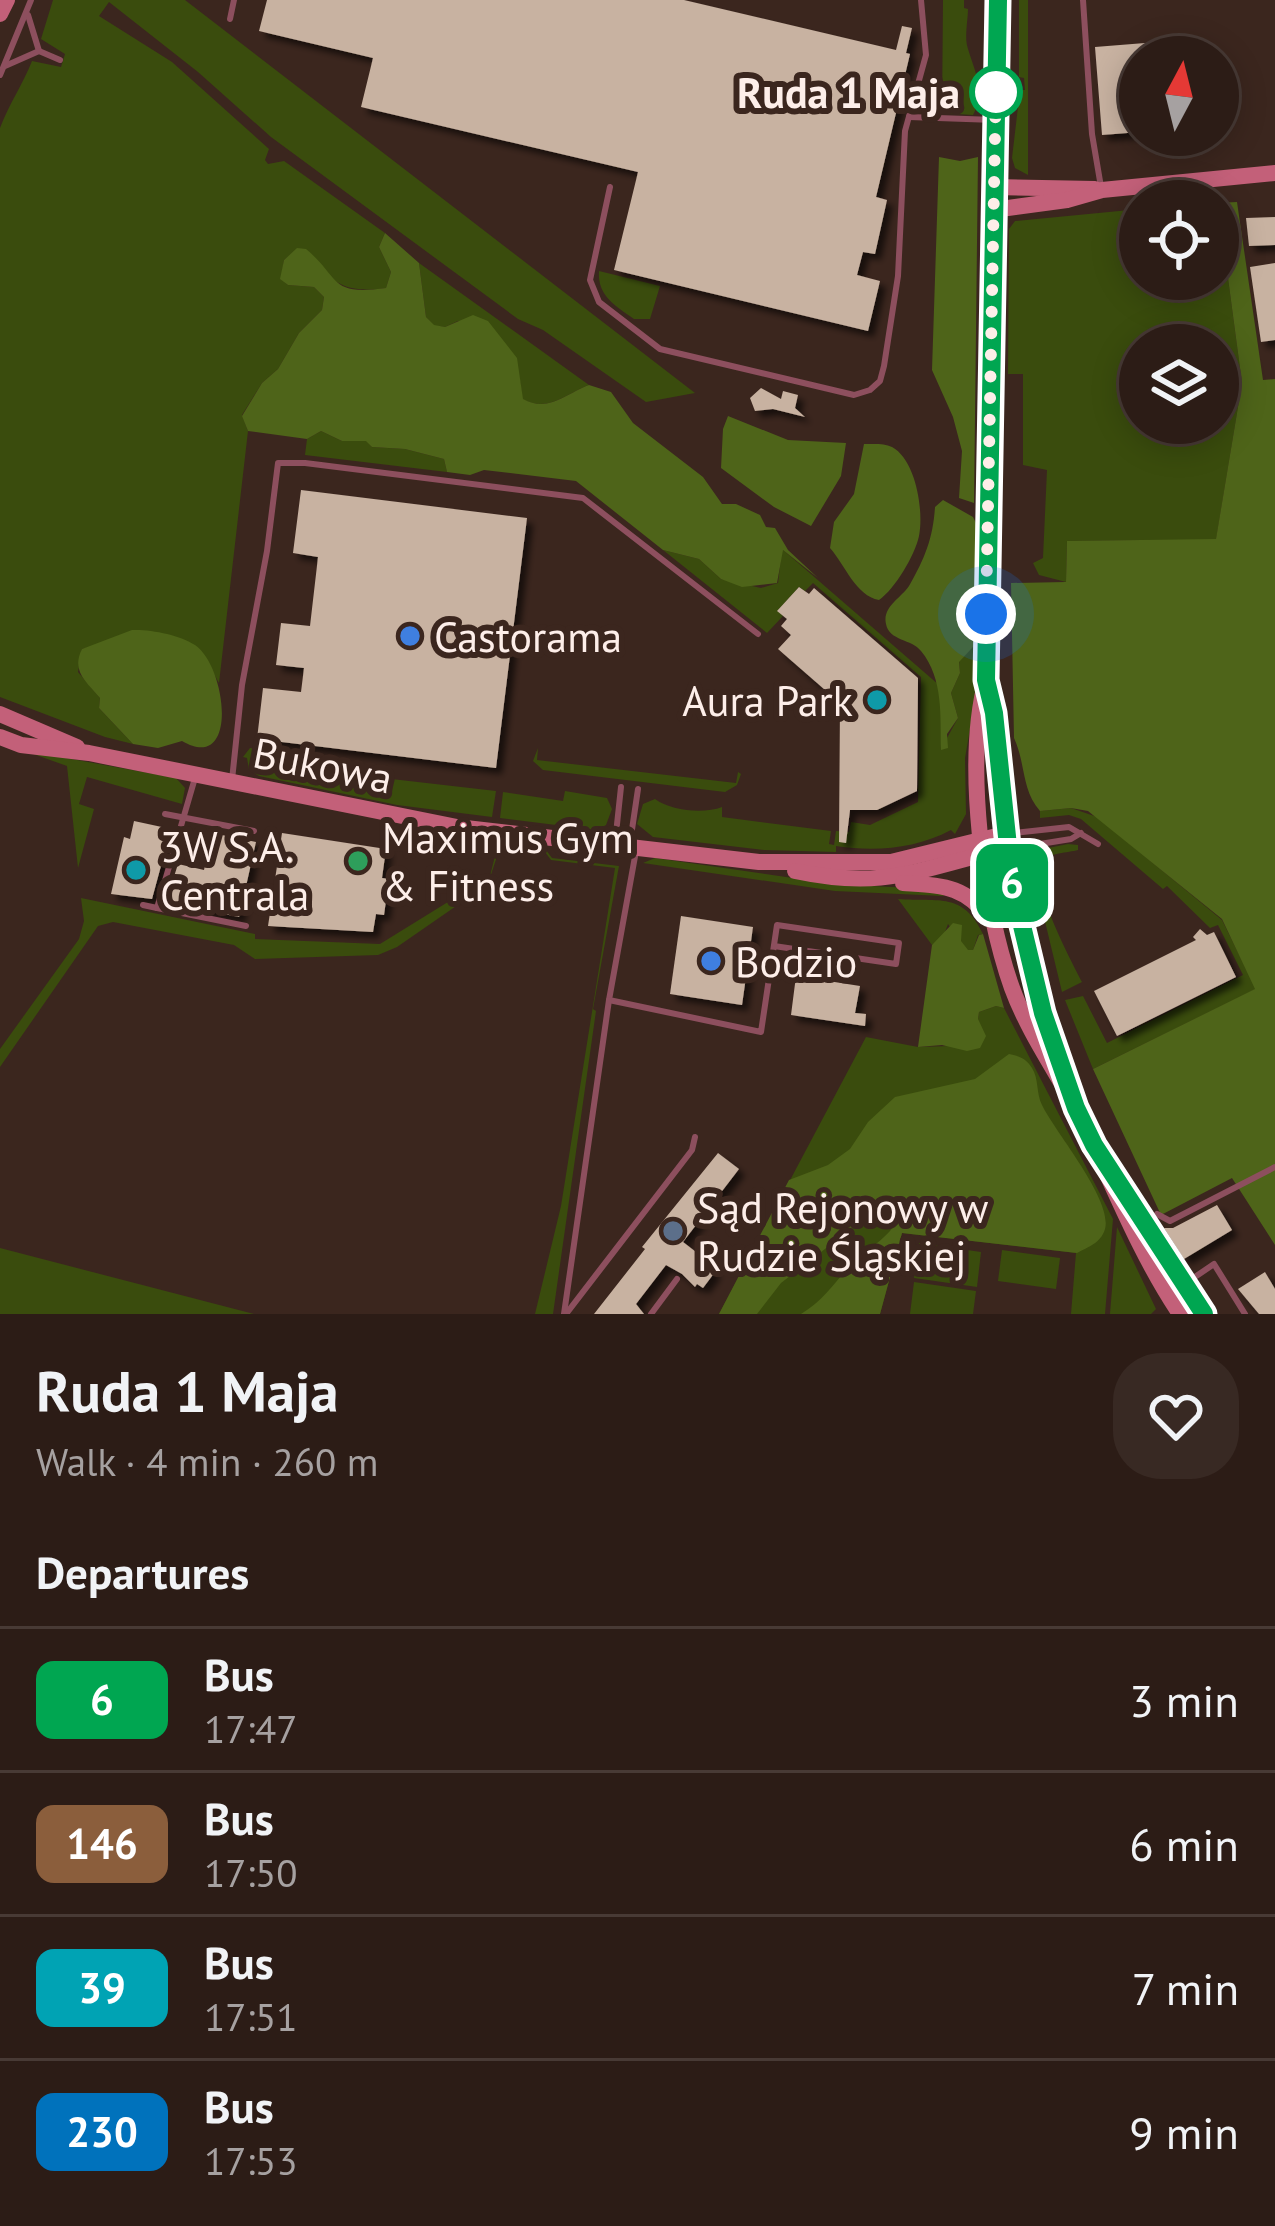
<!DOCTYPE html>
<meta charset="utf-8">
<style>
:root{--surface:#2c1c16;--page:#382923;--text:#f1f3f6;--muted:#a6a1a1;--line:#483a35}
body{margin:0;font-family:"PT Sans",sans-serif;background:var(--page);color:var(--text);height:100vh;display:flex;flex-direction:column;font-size:45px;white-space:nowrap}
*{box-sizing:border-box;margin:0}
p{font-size:39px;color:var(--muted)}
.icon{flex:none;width:66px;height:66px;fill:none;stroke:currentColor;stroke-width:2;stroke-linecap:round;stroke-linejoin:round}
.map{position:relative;height:1314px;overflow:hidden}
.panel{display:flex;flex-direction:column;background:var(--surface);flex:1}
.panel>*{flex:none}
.badge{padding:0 24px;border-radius:18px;font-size:42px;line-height:78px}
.needle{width:78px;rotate:7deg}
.buttons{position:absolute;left:1119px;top:36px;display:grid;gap:24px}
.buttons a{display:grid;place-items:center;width:120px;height:120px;border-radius:50%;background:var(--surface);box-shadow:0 6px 30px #0003,0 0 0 3px var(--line);font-size:60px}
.you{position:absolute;width:60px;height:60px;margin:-30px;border:9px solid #fff;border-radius:50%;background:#1a73e8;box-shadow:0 0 0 18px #1a73e833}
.map>.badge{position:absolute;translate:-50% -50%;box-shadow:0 0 0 6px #fff}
h2{padding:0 36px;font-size:45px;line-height:108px}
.round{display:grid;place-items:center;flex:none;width:126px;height:126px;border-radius:48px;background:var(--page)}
.summary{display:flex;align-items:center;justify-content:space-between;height:204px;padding:0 36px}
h1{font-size:57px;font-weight:800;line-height:90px}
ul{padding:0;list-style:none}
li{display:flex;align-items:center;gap:36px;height:144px;padding:0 36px;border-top:3px solid var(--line)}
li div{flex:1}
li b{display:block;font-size:45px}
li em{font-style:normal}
li .badge{min-width:132px;font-weight:700;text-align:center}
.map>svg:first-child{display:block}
</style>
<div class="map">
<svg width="1275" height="1314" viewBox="0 0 1275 1314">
<defs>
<filter id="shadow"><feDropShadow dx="6" dy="6" stdDeviation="3" flood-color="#0009"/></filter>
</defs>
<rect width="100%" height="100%" fill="#3b261e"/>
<g fill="#3a4c0d" fill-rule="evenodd">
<path d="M53 0H185L695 393 646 402 543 330 518 319 271 137 198 72 109 2 99 16 172 62 269 149 265 160 268 164 284 161 385 233 379 247 391 272 386 288C335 295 334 277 297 249L284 260 281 279 288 285 314 287 324 297 322 310 299 333 278 369 262 383 242 415 248 431 219 683C183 615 146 634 82 649L78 672 100 698 99 708 133 744 105 737 0 697V128C9 104 23 84 32 61L61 67 65 54 41 39Z"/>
<path d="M943 0H964V8L968 9C968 20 964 38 968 49 975 72 986 92 973 115L942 113Z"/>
<path d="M1019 0H1028V175L1015 168 1012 158 1020 90H1025L1024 78 1019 77Z"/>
<path d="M1218 203 1242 383 1216 540 1067 541 1066 582 1039 575 1033 563 1043 558 1047 470 1023 465V374H1008L1009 229 1015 221 1140 209V279H1218ZM1140 345H1218V423H1140Z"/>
<path d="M419 263 589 385C565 394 548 413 522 399 518 347 506 338 458 321L445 327 434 326 426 317Z"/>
<path d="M599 271 660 286 650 319H634C616 306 597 296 599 271Z"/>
<path d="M321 431 342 441H367L372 447 405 449 444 459 447 472 305 455 307 439Z"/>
<path d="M782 549 939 685 947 738 958 718 951 693 960 673 959 661 974 646 975 700 965 758 966 814 955 834 951 830C915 849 875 852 836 846V852L764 850 653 837 637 824 643 804 655 799C671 811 704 814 722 807V817L831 831 829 844 834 845 836 831 849 832 851 822 870 825 918 802 921 677 813 583 805 591 799 587 778 610 783 616 767 633 663 550 699 559 721 579 761 588 778 583Z"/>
<path d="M250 748 327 758V765L348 767V774L496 791 492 817 397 805 259 776 249 770 247 758 243 757Z"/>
<path d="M538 748 537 760 736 783 738 772 741 774 737 785 725 792 543 770 533 761Z"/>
<path d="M22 750 176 778 185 788 182 804 87 777 79 804 94 809 78 868 67 766Z"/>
<path d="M565 791 607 798 612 809 606 825 596 830 500 818 503 792 563 801Z"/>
<path d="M1071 808 1097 817 1222 920 1256 989 1093 1069 1065 1000 1083 996 1107 1043 1243 975 1218 925 1210 928 1167 886 1163 889 1081 819 1069 815 1040 818V811Z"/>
<path d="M498 844 546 850 552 858 619 866 593 1009 596 1011 553 1314H535L561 1206 615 868 551 860 545 852 500 847 488 884 397 947 378 955 255 959 234 945 113 922 98 926 0 1067V1049L79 939 84 921 81 898 255 934V939L380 944 490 876Z"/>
<path d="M1068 844 1078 845V850C1068 853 1049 852 1043 863 1030 885 1071 960 1082 982L1062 992 1035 880 1043 849Z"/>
<path d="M655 858 834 884 949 890 943 896 835 891 643 863Z"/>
<path d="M898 899C940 902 963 892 983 934L978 935 973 950H967L948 924 943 937 932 945Z"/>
<path d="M996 1006 1004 1008 1113 1219 1105 1314H1071L1076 1253 902 1233 880 1314H719L866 1037 918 1047 950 1046 978 1019 979 1012Z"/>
<path d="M1117 1227 1156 1309 1151 1314H1110Z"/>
<path d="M919 1243 981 1252 977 1287 914 1278Z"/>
<path d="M0 1248 254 1314H0Z"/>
<path d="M1002 1250 1060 1258 1056 1289 998 1281Z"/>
<path d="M914 1282 976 1291 973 1314H910Z"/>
</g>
<g fill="#4e6419">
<path d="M939 157 960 161 978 157 974 503 959 498 962 451 953 417 932 370Z"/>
<path d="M1237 202 1263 380 1275 379V1245L1232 1178 1161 1215 1093 1069 1255 989 1222 919 1088 811 1071 808 1040 811C1021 789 1026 764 1014 738L1011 583 1066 582 1067 541 1216 539 1242 383 1218 203Z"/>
<path d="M385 233 419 263 426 317 434 325 445 327 473 315 488 321 517 358 523 399C548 413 565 394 589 385L611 392 633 423 703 477 722 504H736L760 515 766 527 775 528 788 550 818 578 783 550 777 583 742 587 721 579 699 559 663 550 576 481 484 470 470 475 447 472 444 459 405 449 372 447 366 441H342L321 431 307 439 248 431 242 416 262 383 278 369 299 333 322 310 324 297 314 287 288 285 280 279 284 260 297 248 306 249C341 278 328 296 386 288L391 272 379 247Z"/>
<path d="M728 416 788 440 846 443 841 476 811 526 774 507 721 468 723 429Z"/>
<path d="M864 444C874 444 884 443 892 447 916 460 924 511 919 536 915 555 895 589 879 600 856 596 845 565 830 548L834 522 854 494Z"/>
<path d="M943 500 973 517 977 525 974 646 959 662 960 673 951 693 958 718 947 734 948 748 941 750C940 717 944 679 921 651 912 639 889 641 886 624 882 607 901 598 909 586 925 558 933 538 935 507Z"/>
<path d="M132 630C150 629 180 635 195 645 227 667 239 774 182 741L158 748 133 744 99 708 100 698C86 681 71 671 82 649Z"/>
<path d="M953 923 962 925 961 941 968 950H973L979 935 983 934 1004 1008 996 1006 979 1012 978 1019 986 1036 980 1048 967 1051 942 1045 918 1047 932 945Z"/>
<path d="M1009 1054C1019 1056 1026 1058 1032 1068 1039 1079 1036 1093 1042 1105 1055 1132 1113 1200 1105 1229 1101 1243 1088 1247 1077 1253L902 1233 880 1314H801C824 1300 833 1284 850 1266 866 1249 890 1238 899 1217L885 1208 874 1211 781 1283 757 1314H719L789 1180 828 1165 850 1149 868 1122 895 1097 975 1079Z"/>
</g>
<g fill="#c8b2a1" filter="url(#shadow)">
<path d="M267 0H684L896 50 902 26 912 28 906 53 910 54 876 197 887 200 875 254 863 252 857 275 880 281 868 331 614 270 638 172 361 107 373 58 259 31Z"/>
<path d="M1145 43 1146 57H1140V132L1102 135 1095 47Z"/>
<path d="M1275 217V245L1249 246 1246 218Z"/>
<path d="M1275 263V340L1261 342 1250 267Z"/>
<path d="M761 388 781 399 783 391 798 395 795 408 805 417 773 409 755 411 750 398Z"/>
<path d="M301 490 527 518 496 768 257 739 263 688 301 692 304 668 276 665 281 623 310 626 318 557 293 553Z"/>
<path d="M799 587 809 594 814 588 918 678 917 791 877 810H850L846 843 839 842 840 703 778 649 791 635 781 626 787 619 777 611Z"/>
<path d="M134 821 171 829 152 899 111 894 124 837 130 839Z"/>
<path d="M212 833 256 842 239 917 166 902 178 864 204 870Z"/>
<path d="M282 833 386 849 382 878 389 879 384 915 376 914 373 932 268 926Z"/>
<path d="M681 916 753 927 742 1005 670 994Z"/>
<path d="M1200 929 1207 935 1214 932 1236 977 1117 1036 1094 991 1196 940 1193 937Z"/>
<path d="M796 976 860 986 855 1013 866 1014 865 1026 791 1015Z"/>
<path d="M718 1153 739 1169 683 1242 713 1265 710 1268 715 1272 703 1288 697 1284 695 1287 682 1274 666 1265 636 1304 644 1314H594L645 1249 642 1247Z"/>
<path d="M1217 1205 1232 1230 1184 1259 1164 1228H1173Z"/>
<path d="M1265 1272 1275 1289V1314H1259L1238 1289Z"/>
</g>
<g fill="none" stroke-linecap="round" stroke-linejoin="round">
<g stroke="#8d4f5e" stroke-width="6">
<path d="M1083 0 1092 134 1101 187"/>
<path d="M28 15 39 51"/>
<path d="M230 19 234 0"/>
<path d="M5 66 39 51 60 60"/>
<path d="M0 75 31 0"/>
<path d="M909 117 995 120"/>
<path d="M610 187 590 280 599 302 660 349 854 395 870 390 880 381 884 366 898 276 905 131 926 55 921 0"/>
<path d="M195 778 157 908 246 926"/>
<path d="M232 780 242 685 267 551 278 463H305L583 498 758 634"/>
<path d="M165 814 254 831"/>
<path d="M1005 834 1069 827 1098 844"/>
<path d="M615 843 621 787"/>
<path d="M630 843 638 789"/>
<path d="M1009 849 1071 839 1081 833"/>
<path d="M636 851 609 1000 761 1032 777 925 899 943 896 964 774 946"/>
<path d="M143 905 157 908"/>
<path d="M1157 1214 1170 1221 1275 1167"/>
<path d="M1186 1283 1214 1264 1245 1314"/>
<path d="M564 1314 609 1000"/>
<path d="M566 1314 692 1150 695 1137"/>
<path d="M651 1314 677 1279"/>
</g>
<g stroke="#c36079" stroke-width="16">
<path d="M998 0 986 680C964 763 983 907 1012 988 1030 1037 1062 1079 1085 1126 1114 1188 1141 1256 1180 1314"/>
<path d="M0 14 7 0"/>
<path d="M993 187 1095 189"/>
<path d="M993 210 1067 200 1102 190 1275 173"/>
<path d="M987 682C1004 735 1000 794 1007 848 1017 926 1038 1000 1064 1073"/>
<path d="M0 714 77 747"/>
<path d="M0 737 21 745 89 753 457 827 759 862H891L1005 834"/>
<path d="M795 871C889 891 921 867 1007 849"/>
<path d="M903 883C944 886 963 885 991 919"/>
<path d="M1131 1201 1204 1314"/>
</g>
</g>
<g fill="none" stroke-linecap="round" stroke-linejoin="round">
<g stroke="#fff" stroke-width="27">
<path id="line" d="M998 0 986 680 994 713 1012 884 1043 1013 1076 1108 1094 1145 1204 1314"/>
</g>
<use href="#line" stroke="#00a651" stroke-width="18"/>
<path stroke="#fdeee9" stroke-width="12" stroke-dasharray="0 21.6" d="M986 614 996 83V92"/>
</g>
<circle fill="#fff" stroke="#00a651" stroke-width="6" cx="996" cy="92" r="24"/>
<g fill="#3f7fe0" stroke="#3b261e" stroke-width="4.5">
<circle cx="410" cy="636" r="12"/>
<circle cx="711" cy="961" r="12"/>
</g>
<g fill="#0f9aa8" stroke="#3b261e" stroke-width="4.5">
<circle cx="877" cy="700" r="12"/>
<circle cx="136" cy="870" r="12"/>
</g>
<circle fill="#2e9e5b" stroke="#3b261e" stroke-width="4.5" cx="358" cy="861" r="12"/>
<circle fill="#5c6f8a" stroke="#3b261e" stroke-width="4.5" cx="673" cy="1231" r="12"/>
<g text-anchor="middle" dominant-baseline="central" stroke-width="12" stroke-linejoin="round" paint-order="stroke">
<g font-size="42" font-weight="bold" fill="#fdeee9" stroke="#3b261e" text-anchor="end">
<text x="960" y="92">Ruda 1 Maja</text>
</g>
<g font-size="42" fill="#fdeee9" stroke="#3b261e" text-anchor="start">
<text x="434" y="636">Castorama</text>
<text x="853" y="700" text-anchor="end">Aura Park</text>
<text x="382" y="837">Maximus Gym<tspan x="382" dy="48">&amp; Fitness</tspan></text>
<text x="160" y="846">3W S.A.<tspan x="160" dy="48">Centrala</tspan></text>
<text x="735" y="961">Bodzio</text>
<text x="697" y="1207">Sąd Rejonowy w<tspan x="697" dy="48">Rudzie Śląskiej</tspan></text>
</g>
<g font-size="42" fill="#fdeee9" stroke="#3b261e">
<text transform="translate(323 765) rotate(11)">Bukowa</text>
</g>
</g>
</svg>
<div class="buttons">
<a><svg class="needle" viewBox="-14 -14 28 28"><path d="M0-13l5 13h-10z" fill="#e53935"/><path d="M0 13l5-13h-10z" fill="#a6a1a1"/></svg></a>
<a><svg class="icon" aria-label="locate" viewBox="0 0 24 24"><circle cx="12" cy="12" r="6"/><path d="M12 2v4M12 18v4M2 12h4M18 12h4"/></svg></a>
<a><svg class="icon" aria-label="layers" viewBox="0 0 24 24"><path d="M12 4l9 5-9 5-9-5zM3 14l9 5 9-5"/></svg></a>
</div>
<div class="you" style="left:986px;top:614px"></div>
<b class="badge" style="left:1012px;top:883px;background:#00a651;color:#fff">6</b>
</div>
<section class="panel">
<div class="summary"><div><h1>Ruda 1 Maja</h1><p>Walk · 4 min · 260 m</p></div><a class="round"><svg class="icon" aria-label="heart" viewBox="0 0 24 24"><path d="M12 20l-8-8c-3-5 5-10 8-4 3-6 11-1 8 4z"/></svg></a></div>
<h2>Departures</h2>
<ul>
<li><span class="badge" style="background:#00a651;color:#fff">6</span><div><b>Bus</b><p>17:47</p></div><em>3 min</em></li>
<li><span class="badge" style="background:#8b5e3c;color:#fff">146</span><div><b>Bus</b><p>17:50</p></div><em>6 min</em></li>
<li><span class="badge" style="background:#00a3b4;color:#fff">39</span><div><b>Bus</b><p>17:51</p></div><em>7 min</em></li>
<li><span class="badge" style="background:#0072bc;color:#fff">230</span><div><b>Bus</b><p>17:53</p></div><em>9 min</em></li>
</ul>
</section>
